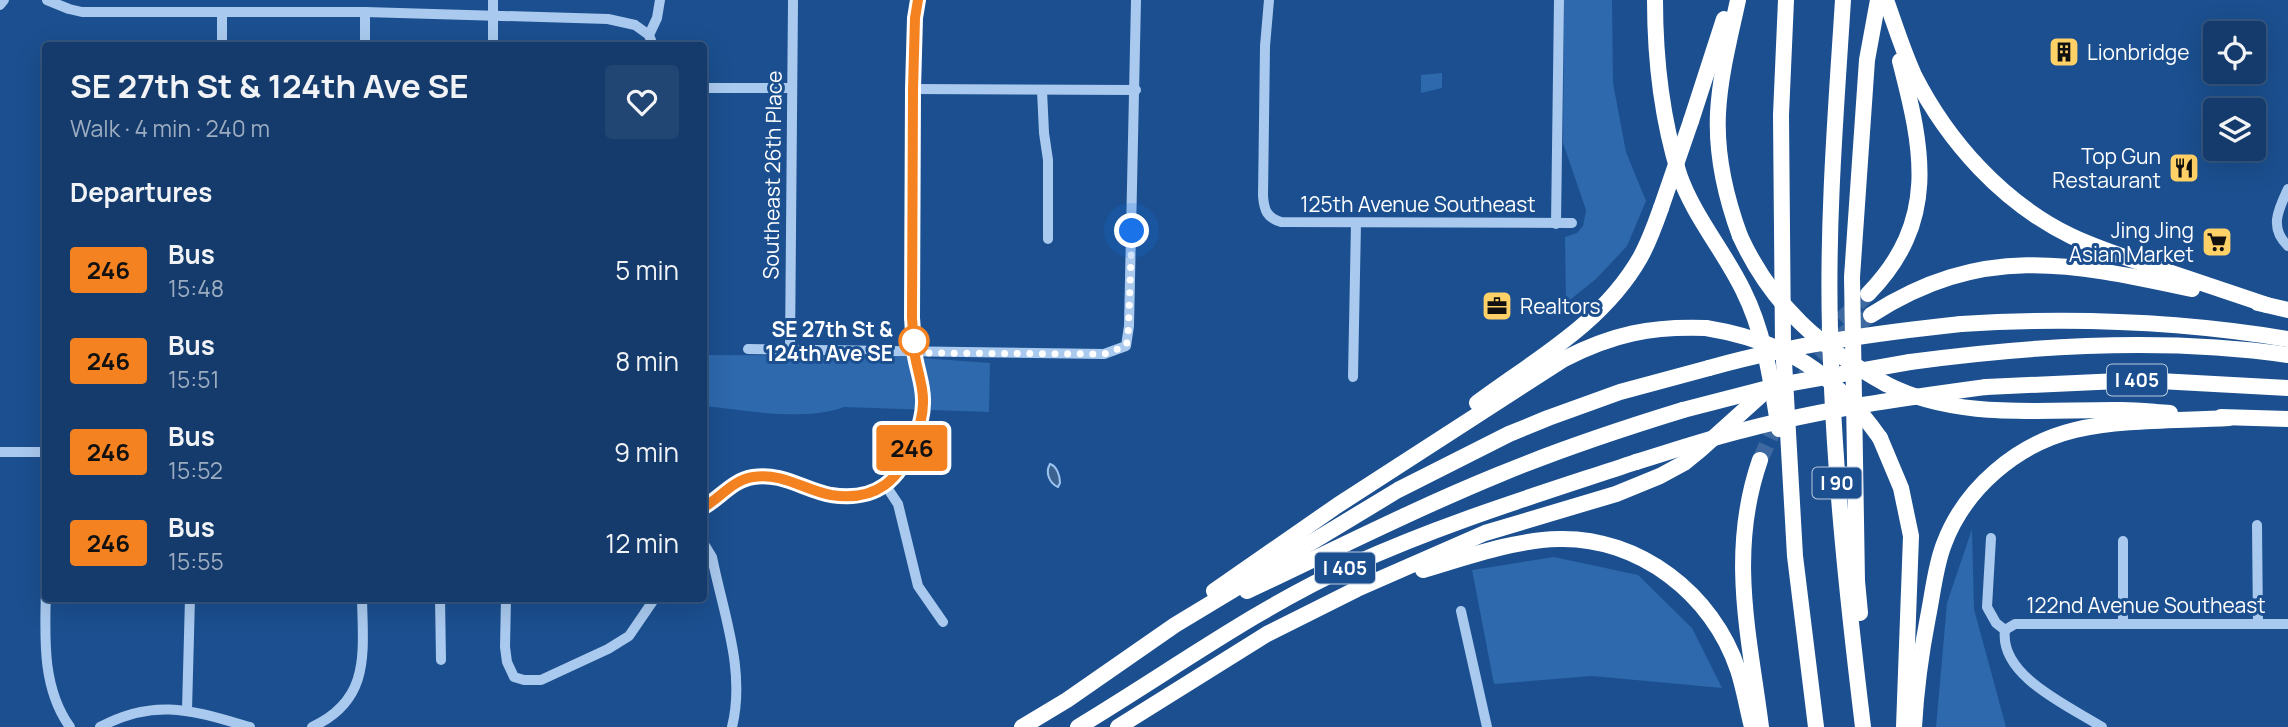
<!DOCTYPE html>
<meta charset="utf-8">
<style>
:root{--surface:#143b6b;--page:#214673;--text:#f1f3f6;--muted:#9dadc1;--line:#33557e}
body{margin:0;font-family:Manrope,sans-serif;background:var(--page);color:var(--text);height:100vh;display:flex;flex-direction:column;font-size:26px;white-space:nowrap}
*{box-sizing:border-box;margin:0}
p{font-size:23px;color:var(--muted)}
.icon{flex:none;width:38px;height:38px;fill:none;stroke:currentColor;stroke-width:2;stroke-linecap:round;stroke-linejoin:round}
.map{position:relative;flex:1;overflow:hidden}
.side{position:absolute;left:42px;top:42px;width:665px;height:560px;display:flex;flex-direction:column;background:var(--surface);border-radius:7px;box-shadow:0 7px 28px #0002,0 0 0 2px var(--line)}
.side>*{flex:none}
.badge{padding:0 14px;border-radius:5px;font-size:24px;line-height:46px}
.fabs{position:absolute;left:2203px;top:21px;display:grid;gap:14px}
.fabs a{display:grid;place-items:center;width:63px;height:63px;border-radius:7px;background:var(--surface);box-shadow:0 7px 28px #0002,0 0 0 2px var(--line);font-size:35px}
.you{position:absolute;width:35px;height:35px;margin:-18px;border:5px solid #fff;border-radius:50%;background:#1a73e8;box-shadow:0 0 0 10px #1a73e833}
.map>.badge{position:absolute;translate:-50% -50%;box-shadow:0 0 0 4px #fff}
h2{padding:0 28px;font-size:26px;line-height:63px}
.round{display:grid;place-items:center;flex:none;width:74px;height:74px;border-radius:7px;background:var(--page)}
.head{display:flex;align-items:center;justify-content:space-between;height:119px;padding:0 28px}
h1{font-size:33px;font-weight:700;line-height:52px}
ul{padding:0;list-style:none}
li{display:flex;align-items:center;gap:21px;height:91px;padding:0 28px}
li div{flex:1}
li b{display:block;font-size:26px}
li em{font-style:normal}
li .badge{min-width:77px;font-weight:700;text-align:center}
.map>svg:first-child{display:block}
</style>
<div class="map">
<svg width="2288" height="727" viewBox="0 0 2288 727">
<rect width="100%" height="100%" fill="#1b4f8f"/>
<g fill="#2e69ad">
<path d="M1564 0H1612L1613 83 1626 152 1646 201 1627 246 1596 279 1566 303 1565 237 1577 233 1583 226 1586 210 1563 143Z"/>
<path d="M1442 73V88L1421 93V75Z"/>
<path d="M704 355 894 356 990 363 989 412 844 407C803 422 746 410 704 406Z"/>
<path d="M1972 529 1974 609 2006 727H1936L1947 603Z"/>
<path d="M1554 557 1638 575 1692 628 1722 688 1592 676 1494 684 1472 570Z"/>
</g>
<path fill="#3c6290" stroke="#9cc4f0" stroke-width="2" d="M1050 464C1057 466 1060 476 1060 483L1058 487C1049 483 1045 472 1050 464Z"/>
<g fill="none" stroke-linecap="round" stroke-linejoin="round">
<g stroke="#3d69a0" stroke-width="16" stroke-dasharray="16 8" stroke-linecap="butt">
<path d="M1823 337 1868 294"/>
<path d="M1804 377 1845 333 1871 315"/>
<path d="M1760 460 1781 414"/>
</g>
<g stroke="#a9c9ee" stroke-width="10">
<path d="M47 0 69 9 82 12H365L608 19 635 25 649 35"/>
<path d="M493 0V46"/>
<path d="M1269 0 1265 46 1263 196C1264 210 1267 218 1281 222L1572 223"/>
<path d="M0 5 4 0"/>
<path d="M222 12V46"/>
<path d="M365 12V46"/>
<path d="M653 46 649 35 657 18 660 0"/>
<path d="M704 88H792"/>
<path d="M913 89 1136 90"/>
<path d="M1042 90 1044 133 1048 160V239"/>
<path d="M2288 189C2278 210 2269 228 2288 246"/>
<path d="M1556 224 1559 0"/>
<path d="M748 349 1104 354 1126 346 1129 326 1136 0"/>
<path d="M790 349 793 0"/>
<path d="M1353 377 1356 223"/>
<path d="M0 452H46"/>
<path d="M886 486 898 504 918 586 943 622"/>
<path d="M704 507C720 498 734 480 753 477 783 472 807 492 836 496 880 501 901 477 915 440 919 428 923 416 923 403 924 385 916 368 914 350 913 340 913 329 912 318L913 89 915 18 918 0"/>
<path d="M2257 525 2258 624"/>
<path d="M1991 538 1987 607 1996 623 2005 630"/>
<path d="M2123 541V623"/>
<path d="M704 544 712 557C723 613 746 670 732 727"/>
<path d="M46 588C45 635 41 687 70 727"/>
<path d="M440 598 441 660"/>
<path d="M506 598 505 647 507 662 514 677 524 680H541L608 649 629 636 655 598"/>
<path d="M1461 611 1487 727"/>
<path d="M2005 630 2015 624H2288"/>
<path d="M2005 630C1999 676 2069 706 2102 727"/>
<path d="M187 710 190 598"/>
<path d="M100 727C156 697 193 711 250 727"/>
<path d="M312 727C371 700 363 653 362 598"/>
</g>
<g stroke="#fff" stroke-width="16">
<path d="M1655 0C1655 57 1662 119 1679 174 1693 215 1724 251 1743 290 1765 334 1771 381 1779 429"/>
<path d="M1738 0C1730 37 1720 75 1718 113 1716 154 1726 198 1740 236"/>
<path d="M1786 0 1781 115 1783 344 1795 556 1816 727"/>
<path d="M1843 0C1836 110 1827 220 1830 330 1833 463 1847 595 1863 727"/>
<path d="M1886 0C1895 25 1903 51 1914 75 1948 142 2003 203 2071 236 2096 248 2124 257 2151 266 2190 279 2228 292 2267 305"/>
<path d="M1691 121 1724 19"/>
<path d="M1868 294C1939 221 1923 150 1900 61"/>
<path d="M2258 303 2288 310"/>
<path d="M1871 315C1983 243 2071 263 2192 289"/>
<path d="M1961 324C2070 317 2180 321 2288 339"/>
<path d="M1910 362C2034 345 2164 337 2288 355"/>
<path d="M1886 384C1958 421 2044 409 2122 410 2138 410 2154 412 2170 413"/>
<path d="M1986 387 2141 380 2288 388"/>
<path d="M1477 403C1536 359 1602 324 1640 258 1649 242 1655 225 1661 208"/>
<path d="M2221 417 2288 419"/>
<path d="M1880 438 1901 488 1911 536 1904 727"/>
<path d="M1760 460C1728 552 1749 634 1761 727"/>
<path d="M1423 570C1467 557 1514 540 1559 539 1639 537 1713 594 1738 670 1744 688 1747 708 1752 727"/>
<path d="M1214 591 1338 505 1564 359C1613 334 1651 326 1706 328"/>
<path d="M1247 591C1330 552 1412 510 1498 475 1558 450 1621 429 1683 410"/>
<path d="M1860 613 1857 581 1852 277 1867 60 1878 0"/>
<path d="M1022 727 1067 700 1175 625 1398 490 1509 434 1548 418 1620 392 1709 368"/>
<path d="M1078 727C1168 673 1257 608 1352 565 1444 523 1540 494 1636 462"/>
<path d="M1118 727 1267 634 1357 589 1485 533 1616 494 1660 476 1684 463 1700 450 1760 396"/>
<path d="M1914 727C1916 690 1921 653 1928 617 1933 593 1935 567 1944 544 1965 488 2017 444 2075 430 2123 419 2179 421 2229 418"/>
</g>
<g stroke="#fff" stroke-width="16">
<path d="M1661 208 1691 121"/>
<path d="M1740 236C1772 306 1821 348 1886 384"/>
<path d="M1706 328C1786 341 1834 373 1880 438"/>
<path d="M1709 368C1791 345 1876 333 1961 324"/>
<path d="M1683 410 1780 385 1910 362"/>
<path d="M1636 462C1672 451 1707 439 1744 430 1823 409 1905 398 1986 387"/>
</g>
</g>
<g fill="none" stroke-linecap="round" stroke-linejoin="round">
<g stroke="#fff" stroke-width="16">
<path id="line" d="M704 507C720 498 733 480 753 477 782 472 804 490 831 495 877 502 900 480 915 440 919 428 923 416 923 403 924 385 916 368 914 350 913 340 913 329 912 318L913 89 915 18 918 0"/>
</g>
<use href="#line" stroke="#f58220" stroke-width="10"/>
<path stroke="#fff" stroke-width="7" stroke-dasharray="0 12.6" d="M914 341V351L924 353 1104 354 1126 346 1128 338 1132 231"/>
</g>
<defs>
<g id="building-square" transform="scale(1.575)"><rect x="-9" y="-9" width="18" height="18" rx="4" fill="#ffd166" stroke="#1b4f8f"/><path d="M-4-6H4V6H1V3H-1V6H-4ZM-2.5-4.3h1.7v1.8h-1.7ZM.8-4.3h1.7v1.8H.8ZM-2.5-1h1.7V.8h-1.7ZM.8-1h1.7V.8H.8Z" fill="#111"/></g>
<g id="restaurant-square" transform="scale(1.575)"><rect x="-9" y="-9" width="18" height="18" rx="4" fill="#ffd166" stroke="#1b4f8f"/><path d="M-5-6h1v4h1v-4h1v4h1v-4h1v5L-1.5 .5V6h-2V.5L-5-1ZM5-6V6H3V1.5H1.5Q1.5-4 5-6Z" fill="#111"/></g>
<g id="supermarket-square" transform="scale(1.575)"><rect x="-9" y="-9" width="18" height="18" rx="4" fill="#ffd166" stroke="#1b4f8f"/><path d="M-6-5.5h2.5l.6 2H6L4.5 2H-2.5L-4.4-4H-6ZM-1.5 3.2a1.3 1.3 0 1 0 .1 0ZM3 3.2a1.3 1.3 0 1 0 .1 0Z" fill="#111"/></g>
<g id="office-square" transform="scale(1.575)"><rect x="-9" y="-9" width="18" height="18" rx="4" fill="#ffd166" stroke="#1b4f8f"/><path d="M-6-3h4V-5.5h4V-3h4V5H-6ZM-1-4.5V-3h2v-1.5ZM-6 0V1H6V0Z" fill="#111"/></g>
</defs>
<g fill-rule="evenodd">
<use href="#building-square" x="2064" y="52"/>
<use href="#restaurant-square" x="2184" y="168"/>
<use href="#supermarket-square" x="2217" y="242"/>
<use href="#office-square" x="1497" y="306"/>
</g>
<circle fill="#fff" stroke="#f58220" stroke-width="3.5" cx="914" cy="341" r="14"/>
<g text-anchor="middle" dominant-baseline="central" stroke-width="6" stroke-linejoin="round" paint-order="stroke">
<g fill="#1b4f8f" stroke="#bbcadd" stroke-width="2">
<rect x="2107" y="364.5" width="60" height="31" rx="5"/>
<rect x="1812.5" y="467.5" width="49" height="31" rx="5"/>
<rect x="1315" y="552.5" width="60" height="31" rx="5"/>
</g>
<g font-size="19" font-weight="bold" fill="#fff">
<text x="2137" y="380">I 405</text>
<text x="1837" y="483">I 90</text>
<text x="1345" y="568">I 405</text>
</g>
<g font-size="21" fill="#fff" stroke="#1b4f8f" text-anchor="start">
<text x="2087" y="52">Lionbridge</text>
<text x="2161" y="156" text-anchor="end">Top Gun<tspan x="2161" dy="24">Restaurant</tspan></text>
<text x="2194" y="230" text-anchor="end">Jing Jing<tspan x="2194" dy="24">Asian Market</tspan></text>
<text x="1520" y="306">Realtors</text>
</g>
<g font-size="21" fill="#fff" stroke="#1b4f8f">
<text transform="translate(772 175) rotate(-89)">Southeast 26th Place</text>
<text x="1418" y="204">125th Avenue Southeast</text>
<text x="2146" y="605">122nd Avenue Southeast</text>
</g>
<g font-size="21" font-weight="bold" fill="#fff" stroke="#1b4f8f" text-anchor="end">
<text x="893" y="329">SE 27th St &amp;<tspan x="893" dy="24">124th Ave SE</tspan></text>
</g>
</g>
</svg>
<div class="fabs">
<a><svg class="icon" aria-label="locate" viewBox="0 0 24 24"><circle cx="12" cy="12" r="6"/><path d="M12 2v4M12 18v4M2 12h4M18 12h4"/></svg></a>
<a><svg class="icon" aria-label="layers" viewBox="0 0 24 24"><path d="M12 4l9 5-9 5-9-5zM3 14l9 5 9-5"/></svg></a>
</div>
<div class="you" style="left:1132px;top:231px"></div>
<b class="badge" style="left:912px;top:448px;background:#f58220;color:#111">246</b>
<section class="side">
<div class="head"><div><h1>SE 27th St &amp; 124th Ave SE</h1><p>Walk · 4 min · 240 m</p></div><a class="round"><svg class="icon" aria-label="heart" viewBox="0 0 24 24"><path d="M12 20l-8-8c-3-5 5-10 8-4 3-6 11-1 8 4z"/></svg></a></div>
<h2>Departures</h2>
<ul>
<li><span class="badge" style="background:#f58220;color:#111">246</span><div><b>Bus</b><p>15:48</p></div><em>5 min</em></li>
<li><span class="badge" style="background:#f58220;color:#111">246</span><div><b>Bus</b><p>15:51</p></div><em>8 min</em></li>
<li><span class="badge" style="background:#f58220;color:#111">246</span><div><b>Bus</b><p>15:52</p></div><em>9 min</em></li>
<li><span class="badge" style="background:#f58220;color:#111">246</span><div><b>Bus</b><p>15:55</p></div><em>12 min</em></li>
</ul>
</section>
</div>
